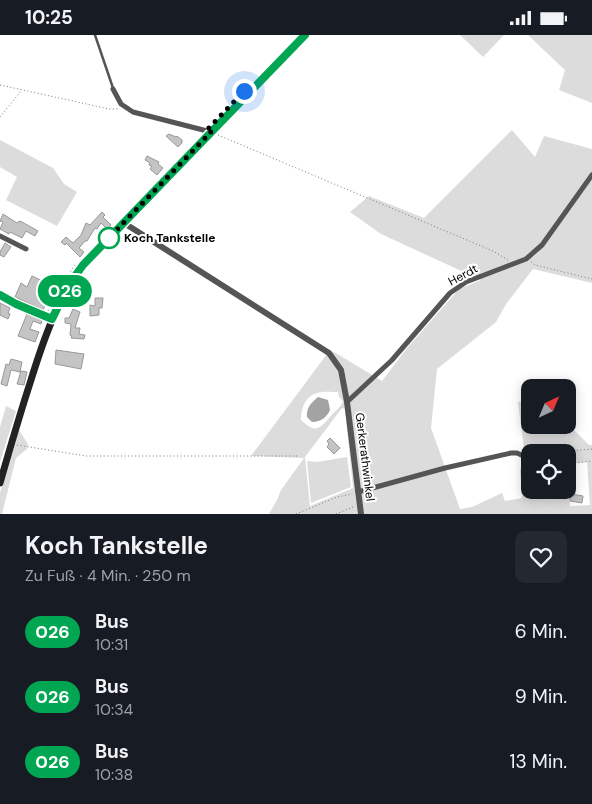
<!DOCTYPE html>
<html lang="de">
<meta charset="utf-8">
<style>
:root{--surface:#171b24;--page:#242831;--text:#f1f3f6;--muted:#9ea1a6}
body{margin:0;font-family:"DM Sans",sans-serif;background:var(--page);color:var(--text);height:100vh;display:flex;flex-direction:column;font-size:19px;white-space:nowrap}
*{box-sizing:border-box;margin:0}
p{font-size:16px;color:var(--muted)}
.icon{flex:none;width:28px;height:28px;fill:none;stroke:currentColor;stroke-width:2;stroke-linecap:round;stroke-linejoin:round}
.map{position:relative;height:479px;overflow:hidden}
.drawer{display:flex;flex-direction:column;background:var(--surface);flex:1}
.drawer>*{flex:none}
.badge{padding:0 10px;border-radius:16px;font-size:18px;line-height:32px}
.needle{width:32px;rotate:44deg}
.tools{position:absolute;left:521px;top:344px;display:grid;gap:10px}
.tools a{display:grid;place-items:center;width:55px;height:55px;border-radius:10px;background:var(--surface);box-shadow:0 2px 12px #0003;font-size:25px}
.you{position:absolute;width:25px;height:25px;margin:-12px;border:4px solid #fff;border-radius:50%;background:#1a73e8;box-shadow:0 0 0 8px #1a73e833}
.map>.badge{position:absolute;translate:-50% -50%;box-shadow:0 0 0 2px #fff}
.round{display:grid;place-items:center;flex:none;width:52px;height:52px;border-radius:10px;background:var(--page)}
.overview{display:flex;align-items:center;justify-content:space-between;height:85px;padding:0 25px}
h1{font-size:24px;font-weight:700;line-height:38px}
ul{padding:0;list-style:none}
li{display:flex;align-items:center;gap:15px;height:65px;padding:0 25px}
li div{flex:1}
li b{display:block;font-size:19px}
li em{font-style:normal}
li .badge{min-width:55px;font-weight:700;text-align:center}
.status{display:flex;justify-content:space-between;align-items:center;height:35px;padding:0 25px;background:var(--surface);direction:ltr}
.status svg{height:14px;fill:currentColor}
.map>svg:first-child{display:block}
</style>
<div class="status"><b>10:25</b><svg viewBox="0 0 49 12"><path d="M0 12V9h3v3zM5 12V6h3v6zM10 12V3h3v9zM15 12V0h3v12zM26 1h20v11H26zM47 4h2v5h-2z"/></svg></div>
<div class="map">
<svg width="592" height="479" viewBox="0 0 592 479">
<rect width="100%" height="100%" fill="#fff"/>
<g fill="#dcdcdc" fill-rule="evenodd">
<path d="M460 0H504L483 22Z"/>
<path d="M528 0H592V68L559 55 565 35Z"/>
<path d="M512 95 535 122 544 101 592 114V248L533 234 506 269 496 287 437 334 431 393 460 474 472 472 502 458 505 466 522 463 520 434 530 433V455H568V434L570 471 590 470 587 427 568 429V418H530V424L525 421 518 367 530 366V390H568V378L570 391 589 410H592V479H269L277 465 281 455 304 423 251 421 327 319 334 317 382 346 407 313 459 254 481 245 381 199 350 177 369 161 424 183ZM338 357 339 362 343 366C341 373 334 376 330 382 319 395 315 398 301 385 301 374 305 361 317 358 323 356 332 357 338 357ZM342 373 345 374 353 453 310 471 305 422Z"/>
<path d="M0 105 53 133 64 149 77 157 57 191 6 165 17 142 0 132Z"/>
<path d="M6 371 16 376 0 427V392Z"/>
<path d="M19 395 28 409 27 414 16 423 2 479H0V458Z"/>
<path d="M347 422 351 452 311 468 307 426 317 427Z"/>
</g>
<path fill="#a3a3a3" d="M318 362 328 365 330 375C327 382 321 387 312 387L307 382C306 373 311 368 318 362Z"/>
<g fill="#c4c4c4" stroke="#999">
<path d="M169 99 176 102 177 101 182 105V108L178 112 166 101Z"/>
<path d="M147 121 159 127 158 129 163 133 157 140 150 134 152 131 149 130 150 128 145 125Z"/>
<path d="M102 177 105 180 103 182 111 190 107 194 101 188 97 194 95 193 87 206H85L79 213 84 217 80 222 66 208 65 210 61 207 66 202 73 208 81 200 86 188 90 190Z"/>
<path d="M3 179 17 188 19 186 22 187 38 196 35 201 26 196 22 203 10 197 9 199 0 194 3 187 0 186Z"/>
<path d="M5 208 11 212 4 222 0 220V217Z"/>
<path d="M55 238 63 243 50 262H49L43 275 15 262 21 248 27 252 32 241 49 249Z"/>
<path d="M95 263H103L102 273H99V280L90 281V270L95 271Z"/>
<path d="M0 268 10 273 8 278 10 279 8 284 0 280Z"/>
<path d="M73 274 80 277 75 293H80L79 299 85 300 84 304 71 303 72 301 70 300 71 289 65 288V283H69Z"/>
<path d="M27 279 42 285 41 289 33 286 30 294 39 297 35 307 18 301Z"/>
<path d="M56 315 84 319 81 334 55 329Z"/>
<path d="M11 324 22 327 20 337 11 335 7 351 1 349 6 329 9 330Z"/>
<path d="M21 336 27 337 24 350 17 349Z"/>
<path d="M330 403 340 413 334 419 327 412 329 409 327 406Z"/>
<path d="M571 459 583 461 582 468 570 466Z"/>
</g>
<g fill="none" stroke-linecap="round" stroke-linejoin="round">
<g stroke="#777" stroke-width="1" stroke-dasharray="1 2.5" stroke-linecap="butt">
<path d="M0 50 82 68 109 74H119"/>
<path d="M0 82 21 56"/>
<path d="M218 100 493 216 508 225"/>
<path d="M531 227 535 230 592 244"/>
<path d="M48 276 56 259 76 228"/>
<path d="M17 410 86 421H299"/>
<path d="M549 418 592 414"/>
<path d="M568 429 592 426"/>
<path d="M296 479 337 462 352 459"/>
<path d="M336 479 353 472"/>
</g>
<path stroke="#555" stroke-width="2.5" d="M95 0 113 53"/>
<g stroke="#555" stroke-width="5">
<path d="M113 54 121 69 133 77 211 97"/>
<path d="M0 201 26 214"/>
<path d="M347 367 392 325 450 258 466 247 526 224 542 210 592 140"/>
<path d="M358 457 445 433 511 418H517L530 424"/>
</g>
<g stroke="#555" stroke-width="6">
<path d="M124 188 329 318 341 335 347 367 361 479"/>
<path d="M0 260 16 269 52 284"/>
</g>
<path stroke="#222" stroke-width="7" d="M0 448C10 413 20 379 31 345 44 303 57 266 83 230L305 0"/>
</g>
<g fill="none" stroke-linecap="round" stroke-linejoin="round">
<g stroke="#fff" stroke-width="11">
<path id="line" d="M0 260 16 269 52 284 68 251 83 230 305 0"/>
</g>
<use href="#line" stroke="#00a651" stroke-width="8"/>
<path stroke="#000" stroke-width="5" stroke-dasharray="0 9" d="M109 203 107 205 211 97 206 96 244 56"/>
</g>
<circle fill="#fff" stroke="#00a651" stroke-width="2.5" cx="109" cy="203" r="10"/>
<g text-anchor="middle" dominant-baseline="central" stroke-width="4" stroke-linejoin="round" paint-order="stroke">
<g font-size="12" font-weight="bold" fill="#000" stroke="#fff" text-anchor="start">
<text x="124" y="203">Koch Tankstelle</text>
</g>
<g font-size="12" fill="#000" stroke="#fff">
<text transform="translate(463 240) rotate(-28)">Herdt</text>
<text transform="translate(365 422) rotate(83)">Gerkerathwinkel</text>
</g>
</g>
</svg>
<div class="tools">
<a><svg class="needle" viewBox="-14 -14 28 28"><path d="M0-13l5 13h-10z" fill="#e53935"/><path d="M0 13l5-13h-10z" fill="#9ea1a6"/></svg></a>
<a><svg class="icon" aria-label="locate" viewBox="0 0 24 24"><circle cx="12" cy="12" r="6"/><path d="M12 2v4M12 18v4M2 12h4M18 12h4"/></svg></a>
</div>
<div class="you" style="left:244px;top:56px"></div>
<b class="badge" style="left:65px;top:256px;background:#00a651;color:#fff">026</b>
</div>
<section class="drawer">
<div class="overview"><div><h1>Koch Tankstelle</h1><p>Zu Fuß · 4 Min. · 250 m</p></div><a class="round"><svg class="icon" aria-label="heart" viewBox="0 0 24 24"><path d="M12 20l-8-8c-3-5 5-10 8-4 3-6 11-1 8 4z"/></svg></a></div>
<ul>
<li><span class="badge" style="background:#00a651;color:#fff">026</span><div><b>Bus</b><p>10:31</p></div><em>6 Min.</em></li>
<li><span class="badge" style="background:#00a651;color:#fff">026</span><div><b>Bus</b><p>10:34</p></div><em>9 Min.</em></li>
<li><span class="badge" style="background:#00a651;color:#fff">026</span><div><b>Bus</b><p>10:38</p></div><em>13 Min.</em></li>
</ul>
</section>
